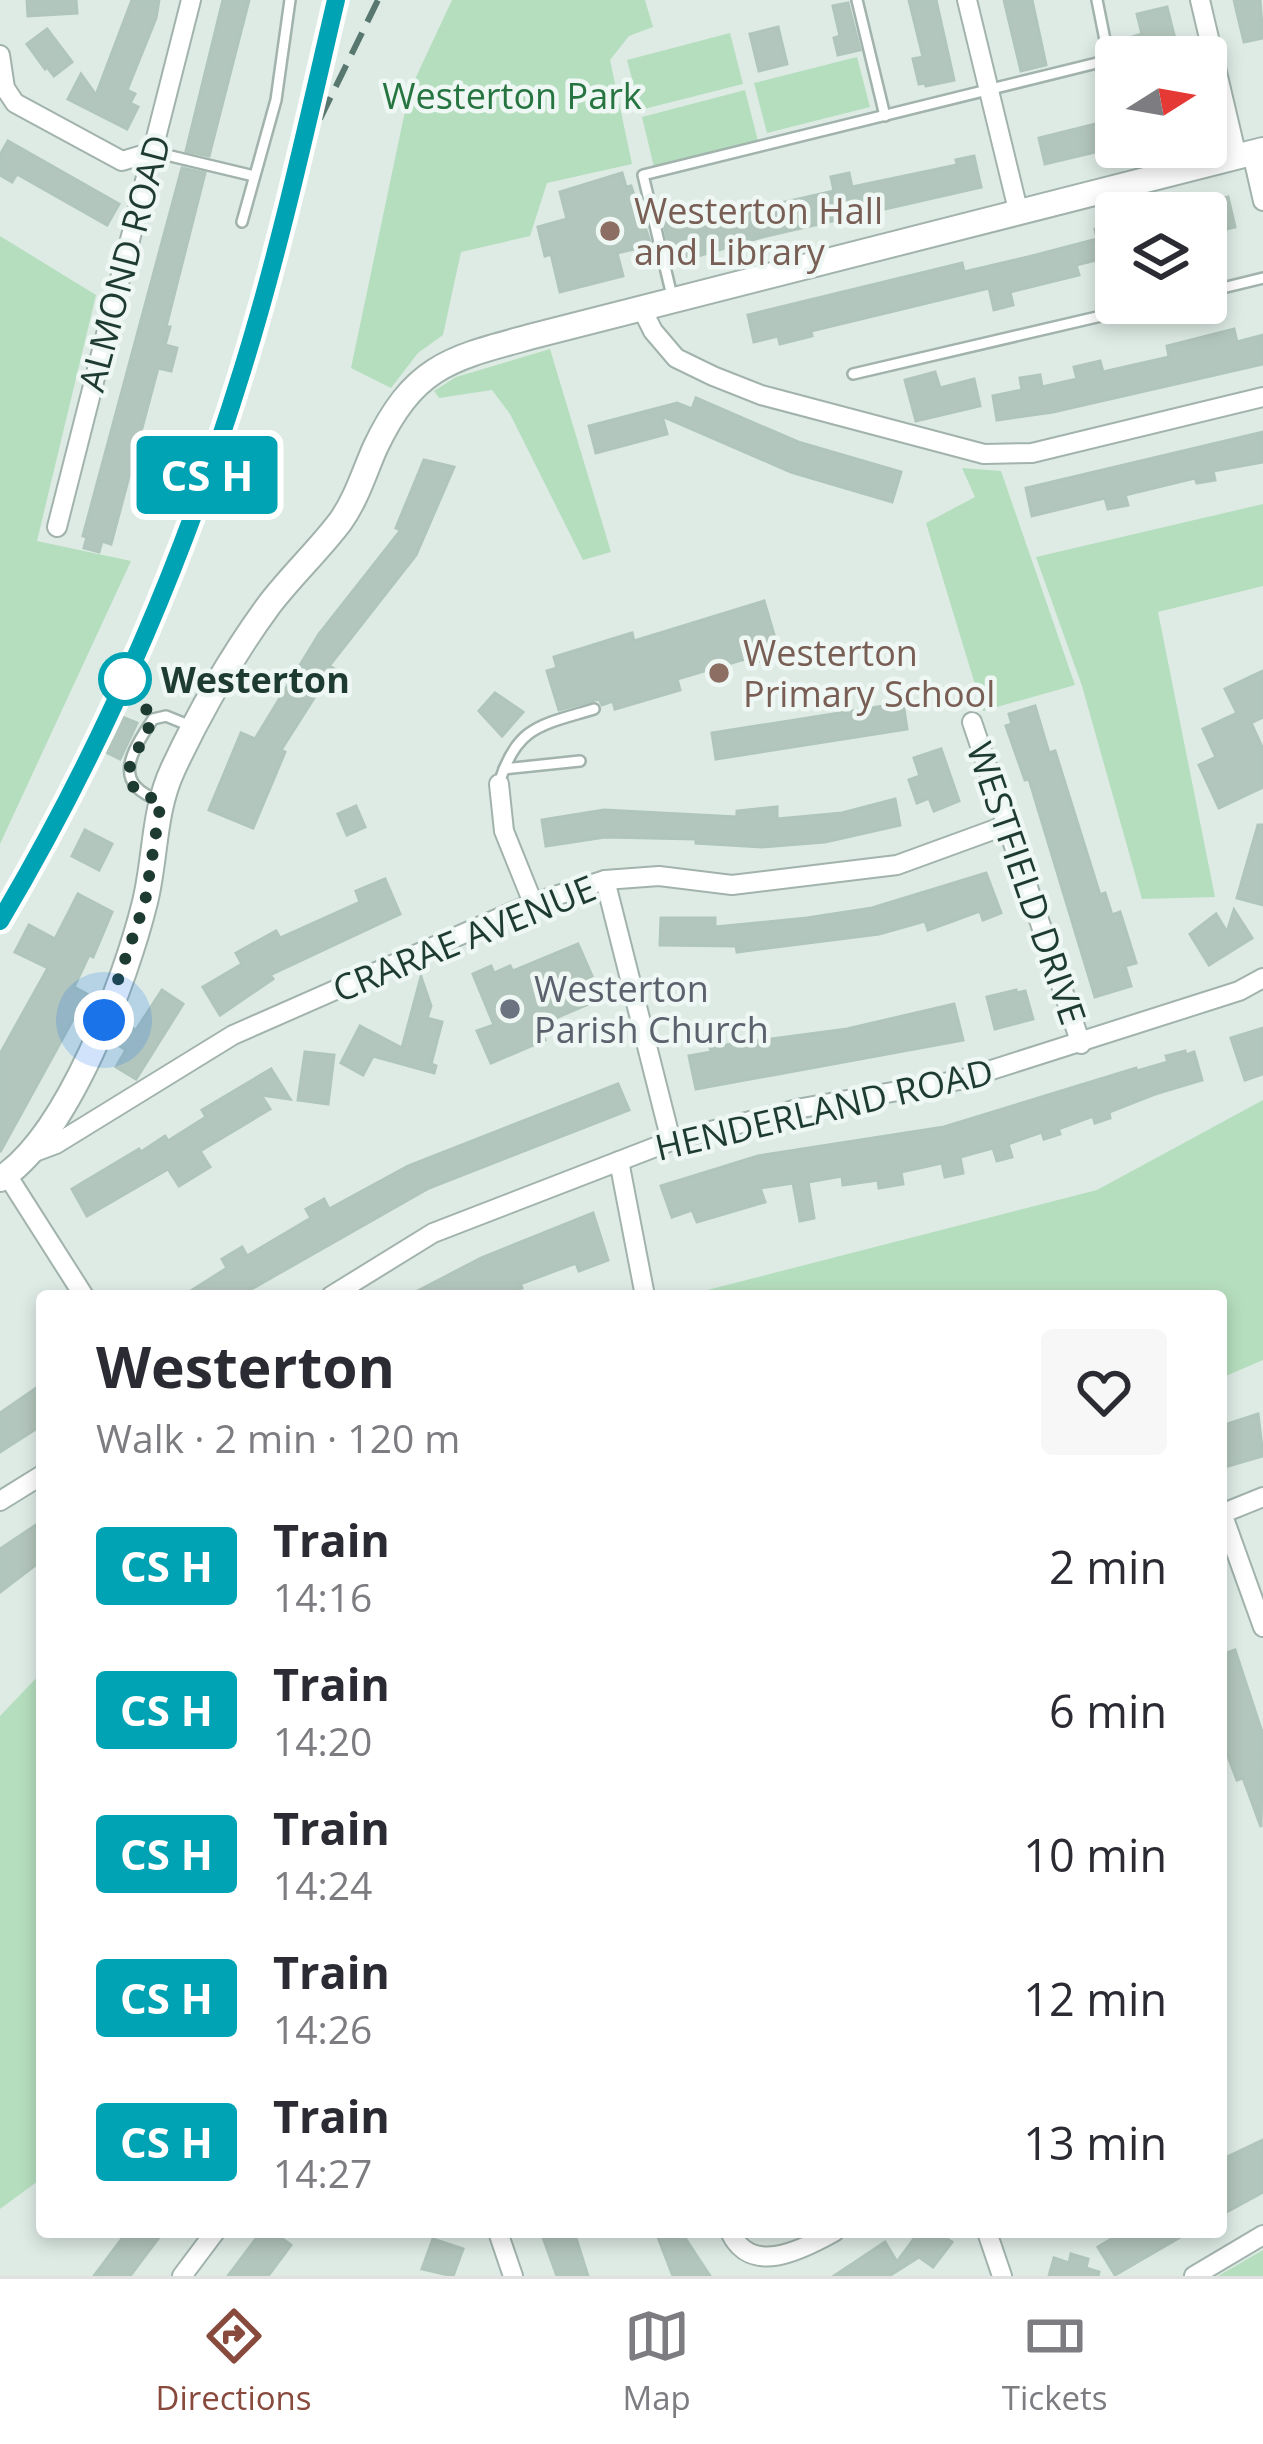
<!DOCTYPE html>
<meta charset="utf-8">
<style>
:root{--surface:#fff;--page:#f7f7f7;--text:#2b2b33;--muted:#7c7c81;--line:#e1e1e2;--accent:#894a3e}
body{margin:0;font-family:"Open Sans",sans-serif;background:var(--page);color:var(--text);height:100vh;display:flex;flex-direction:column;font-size:45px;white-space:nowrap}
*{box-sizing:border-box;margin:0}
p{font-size:39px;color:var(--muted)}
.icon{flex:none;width:66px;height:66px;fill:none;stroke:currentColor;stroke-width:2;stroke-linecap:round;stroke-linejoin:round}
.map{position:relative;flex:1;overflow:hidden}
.side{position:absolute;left:36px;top:1290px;width:1191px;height:948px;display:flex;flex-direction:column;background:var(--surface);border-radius:12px;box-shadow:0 6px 18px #0003}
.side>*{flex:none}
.badge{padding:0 24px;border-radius:9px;font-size:42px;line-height:78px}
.needle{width:78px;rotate:79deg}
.controls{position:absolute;left:1095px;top:36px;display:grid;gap:24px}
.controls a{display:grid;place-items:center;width:132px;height:132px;border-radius:12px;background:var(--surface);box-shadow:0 6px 18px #0003;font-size:60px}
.you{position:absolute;width:60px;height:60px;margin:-30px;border:9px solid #fff;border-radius:50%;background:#1a73e8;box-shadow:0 0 0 18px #1a73e833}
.map>.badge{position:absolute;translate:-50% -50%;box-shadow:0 0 0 6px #fff}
.round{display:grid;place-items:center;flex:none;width:126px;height:126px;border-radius:12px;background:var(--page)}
.headline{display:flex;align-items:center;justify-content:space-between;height:204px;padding:0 60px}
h1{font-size:57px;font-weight:700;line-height:90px}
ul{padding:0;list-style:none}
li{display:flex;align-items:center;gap:36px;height:144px;padding:0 60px}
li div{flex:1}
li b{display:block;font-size:45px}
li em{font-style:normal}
li .badge{min-width:132px;font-weight:700;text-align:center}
.tab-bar{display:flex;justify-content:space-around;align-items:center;height:168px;border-top:3px solid var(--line);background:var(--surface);font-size:33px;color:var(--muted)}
.tab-bar a{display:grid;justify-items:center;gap:6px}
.tab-bar .selected{color:var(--accent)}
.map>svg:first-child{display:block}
</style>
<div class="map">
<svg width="1263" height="2276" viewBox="0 0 1263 2276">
<rect width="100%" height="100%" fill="#deebe5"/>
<g fill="#b5debe">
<path d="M452 0H645L653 27 629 36 610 60 632 164 547 183 530 236 461 252 443 335 418 353 391 388 351 368 409 92Z"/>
<path d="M730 33 743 84 640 110 627 60Z"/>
<path d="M857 57 870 107 767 133 754 83Z"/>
<path d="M745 90 758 141 654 167 642 117Z"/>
<path d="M0 236 96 295 37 541 131 561 0 844Z"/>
<path d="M550 349 611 552 583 560 510 414 492 390 439 398 434 391 456 377Z"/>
<path d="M962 468 1001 471 1075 685 983 711 926 523 975 497Z"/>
<path d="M1263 504V586L1158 612 1215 897 1142 899 1082 686 1036 557Z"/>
<path d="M1263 1100V1360L1221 1378V1296H684L1097 1190Z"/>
<path d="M42 1672V2178L0 2209V1716Z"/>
<path d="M1263 2250V2276H1218Z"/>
</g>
<g fill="#b3c6bd" stroke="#b0c5bb" stroke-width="3">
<path d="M27 0H76L77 13 28 16Z"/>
<path d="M132 0H159L156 18 127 90 135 94 130 103 138 107 127 129 68 99 81 74 96 95Z"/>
<path d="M223 0H249L209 156 186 151Z"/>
<path d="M909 0H936L954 80 926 86 925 83 919 84 913 59 923 57Z"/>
<path d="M1004 0H1032L1046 65 1021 71Z"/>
<path d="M1234 0H1260L1263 38 1244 42Z"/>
<path d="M848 3 860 50 838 55 834 38 840 36 833 6Z"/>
<path d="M1167 7 1177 47 1134 57 1129 38 1142 34 1137 14Z"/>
<path d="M778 27 787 64 759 71 750 34Z"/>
<path d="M47 29 72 62 54 76 47 67 45 69 27 44Z"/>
<path d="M1116 119V147L1045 164 1039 138Z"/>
<path d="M8 141 119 204 107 225 17 174 12 182 0 175V155Z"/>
<path d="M974 156 981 187 762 237 678 262 672 259 662 217 695 209 698 222 834 191 831 177 849 173 852 187 957 165 956 160Z"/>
<path d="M182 168 205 173 166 327H170L165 345 177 348 171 371 158 368 111 544 102 541 99 552 84 548 87 537 83 536Z"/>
<path d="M622 173 626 187 631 186 651 245 617 253 623 276 560 292 551 254 545 256 538 227 567 219 560 192Z"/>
<path d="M1228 197 1235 227 1206 234V202Z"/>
<path d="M1116 224V255L1076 265 1079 275 1010 292 1013 305 994 310 989 288 811 331 812 336 780 344 778 336 754 342 748 315 962 263 964 272 1036 255 1097 239 1095 229Z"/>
<path d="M1234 329 1237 342 1263 335V364L1053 412 997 420 993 396 1022 390 1020 378 1040 375 1042 387 1077 379 1074 367 1100 361 1103 372 1169 357 1167 346Z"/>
<path d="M935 372 940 388 974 379 980 406 916 421 905 380Z"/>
<path d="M696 398 798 442 901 472 892 502 791 472 662 416 667 434 596 453 589 426 677 403 692 409Z"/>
<path d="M1263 432V462L1213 471 1215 480 1197 483 1195 478 1125 495 1128 505 1108 509 1105 498 1032 516 1026 488Z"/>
<path d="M424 460 454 467 416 555 329 666 333 668 281 750 285 752 253 828 209 810 241 733 255 739 319 634 401 530 396 528Z"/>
<path d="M764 601 780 655 757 662 755 656 677 679 680 690 615 709 613 701 602 705 599 699 559 710 547 671 557 668 554 657 632 633 634 641Z"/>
<path d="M1263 671V717L1251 723 1263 749V787L1219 808 1199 765 1216 757 1203 729 1237 713 1225 689Z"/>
<path d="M495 693 523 712 502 736 479 711Z"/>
<path d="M903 703 907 729 716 759 712 733Z"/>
<path d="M1035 706 1049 753 1055 751 1100 895 1105 893 1112 915 1120 912 1136 963 1125 966 1131 986 1095 997 1029 779 1025 780 1006 726 1012 724 1009 714Z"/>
<path d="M122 717 137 723 120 759 106 752Z"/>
<path d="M941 749 959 801 934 811 929 798 917 803 909 780 920 776 914 758Z"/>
<path d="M895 799 900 825 825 842 762 847 696 843V839L605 837 546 846 542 820 604 810 737 817V811L777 807V819L842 813Z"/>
<path d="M356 806 365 827 347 835 338 814Z"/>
<path d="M1258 825H1263V905L1237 898Z"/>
<path d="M85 830 112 844 99 870 72 856Z"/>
<path d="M986 873 1001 913 983 920 980 911 928 930 925 921 879 934 737 952 736 946 660 945 661 918H715V927L807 918 872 908Z"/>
<path d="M385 879 400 914 270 975 273 979 220 1015 203 987 242 964 236 953 276 931 280 938 360 902 356 891Z"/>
<path d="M78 894 112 912 93 957 89 955 74 987 87 994 0 1152V1054L48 968 15 952 29 925 55 939Z"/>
<path d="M1234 910 1252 938 1209 965 1190 934 1216 914 1227 932Z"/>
<path d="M578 944 592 976 582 980 591 1003 539 1025 545 1040 491 1063 477 1031 494 1025 473 974 491 966 494 973 510 966 513 971Z"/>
<path d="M421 977 431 1006 427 1018 442 1022 431 1064 436 1066 434 1073 373 1056 363 1075 341 1063 360 1026 402 1048Z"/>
<path d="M162 990 183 1004 136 1079 116 1067 126 1050 118 1045 129 1026 136 1030Z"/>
<path d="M1016 990 1017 993 1025 991 1033 1019 995 1029 987 997Z"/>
<path d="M954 1004 963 1040 696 1089 689 1056 711 1052 710 1047 847 1029Z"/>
<path d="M1263 1028V1074L1245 1080 1231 1038Z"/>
<path d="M1185 1051 1186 1055 1194 1052 1202 1080 1155 1094 1109 1112 1110 1118 1095 1123 1093 1116 1058 1129 1060 1134 1044 1139 1042 1132 1008 1144 1012 1157 997 1161 993 1148 960 1157 963 1173 945 1177 942 1163 901 1172 903 1184 879 1188 878 1180 843 1185 842 1176 808 1182 814 1218 800 1221 793 1183 760 1188 765 1202 697 1222 692 1210 672 1217 661 1186 758 1156 944 1127 1136 1068 1137 1071 1168 1062 1166 1056Z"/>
<path d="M305 1052 334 1055 328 1104 298 1100Z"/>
<path d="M271 1069 290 1099 261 1095 270 1109 200 1151 210 1167 179 1186 168 1169 87 1216 72 1189 139 1149 141 1152 165 1136 168 1141 206 1117 202 1110Z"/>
<path d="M618 1084 629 1110 429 1188 239 1296H183L227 1268 222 1259 242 1247 247 1256 311 1218 306 1209 324 1199 329 1209 408 1166Z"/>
<path d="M593 1213 608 1260 579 1271 576 1263 520 1284 522 1288 503 1296H408L481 1258Z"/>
<path d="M42 1384V1425L0 1452V1413Z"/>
<path d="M1258 1414 1263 1456 1221 1468V1426Z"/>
<path d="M42 1521V1560L0 1592V1549Z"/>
<path d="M1235 1650 1263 1735 1261 1827 1243 1778 1237 1780 1221 1738V1727L1226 1725 1221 1709V1655Z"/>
<path d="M1263 2140V2192L1221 2215V2160Z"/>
<path d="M127 2232H163L130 2276H94Z"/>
<path d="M261 2232H273L291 2245 268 2276H228Z"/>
<path d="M541 2232H574L588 2276H557Z"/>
<path d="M656 2232H681L710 2276H673Z"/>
<path d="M919 2232H937L952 2242 933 2267 919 2257 889 2276H834L885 2242 897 2262Z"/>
<path d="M1123 2232H1189L1115 2275 1098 2247Z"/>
<path d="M433 2239 463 2249 453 2276 422 2269Z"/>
<path d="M1071 2254 1088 2259 1086 2268 1099 2272 1098 2276H1049L1054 2258 1069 2263Z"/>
</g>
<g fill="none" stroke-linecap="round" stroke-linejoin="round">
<g stroke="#a1b3ac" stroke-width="14">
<g id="service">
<path d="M857 0 885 116"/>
<path d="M154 152 254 176"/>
<path d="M242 222 276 100 290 0"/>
<path d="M1206 292 1263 278"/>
<path d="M672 296 643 175 1109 60 1097 0"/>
<path d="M853 374 1157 303"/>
<path d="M504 769 580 761"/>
<path d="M499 784C516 726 541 725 594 709"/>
<path d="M161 801C111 784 130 754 153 719L166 716 193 727"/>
</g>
</g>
<g stroke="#a1b3ac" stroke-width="22">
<g id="minor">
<path d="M967 0 1019 214"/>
<path d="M1200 0 1237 157"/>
<path d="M0 55 5 88 15 103 122 161 152 152"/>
<path d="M1252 153 1263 201"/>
<path d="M642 309 653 331 676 358 713 376 761 395 984 454 1032 453 1263 397"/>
<path d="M57 527 191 0"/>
<path d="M972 722 1081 1044"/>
<path d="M499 784 504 831 533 903"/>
<path d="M605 880 671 1141"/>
<path d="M32 1153 56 1144 233 1035 533 903 605 880 659 876 732 885 897 865 1004 826"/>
<path d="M619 1161 645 1296"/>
<path d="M7 1175 84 1296"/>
<path d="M331 1296 433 1233 671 1141 802 1108 960 1080 1239 991 1263 978"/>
<path d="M0 1501 42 1475"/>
<path d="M1222 1513 1263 1627"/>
<path d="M1221 1514 1263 1497"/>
<path d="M498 2232 513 2276"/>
<path d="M730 2232C751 2276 800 2251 834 2232"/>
<path d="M987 2232 1002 2276"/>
<path d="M182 2276 215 2232"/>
<path d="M1194 2276 1263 2235"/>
</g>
</g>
<g stroke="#a1b3ac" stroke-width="28">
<path id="tertiary" d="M0 1179C68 1136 126 979 145 902 156 857 153 812 173 769 200 711 231 657 269 605 291 576 318 551 340 522 356 500 364 473 375 448 415 363 453 358 537 335L1263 150"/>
</g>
<use href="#service" stroke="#fff" stroke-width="9"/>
<use href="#minor" stroke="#fff" stroke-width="18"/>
<use href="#tertiary" stroke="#fff" stroke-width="24"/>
<g stroke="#58776e" stroke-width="6" stroke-dasharray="24 12" stroke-linecap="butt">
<path d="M320 119 378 0"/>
<path d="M0 921C102 749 183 562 242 371 280 249 307 124 336 0"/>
</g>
</g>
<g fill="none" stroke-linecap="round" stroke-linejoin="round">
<g stroke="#fff" stroke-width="27">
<path id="line" d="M0 921C102 749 183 562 242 371 280 249 307 124 336 0"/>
</g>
<use href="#line" stroke="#00a3b4" stroke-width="18"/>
<path stroke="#1e3b32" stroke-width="12" stroke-dasharray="0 21.6" d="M104 1020 145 902 161 801 140 794 129 782 130 765 153 719 125 679"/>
</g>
<g fill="#8d6e63" stroke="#eef7f3" stroke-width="4.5">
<circle cx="610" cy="231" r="12"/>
<circle cx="719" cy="673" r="12"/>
</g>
<circle fill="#fff" stroke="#00a3b4" stroke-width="6" cx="125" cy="679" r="24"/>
<circle fill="#6b7280" stroke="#eef7f3" stroke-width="4.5" cx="510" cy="1009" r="12"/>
<g text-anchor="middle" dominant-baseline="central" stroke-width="9" stroke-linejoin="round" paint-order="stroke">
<g font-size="36" fill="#267541" stroke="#eef7f3">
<text x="512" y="95">Westerton Park</text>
</g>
<g font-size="36" fill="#785e54" stroke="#eef7f3" text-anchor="start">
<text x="634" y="210">Westerton Hall<tspan x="634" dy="41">and Library</tspan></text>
<text x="743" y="652">Westerton<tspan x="743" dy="41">Primary School</tspan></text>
</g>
<g font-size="36" fill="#1e3b32" stroke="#eef7f3">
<text transform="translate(124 263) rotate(-75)">ALMOND ROAD</text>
<text transform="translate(1027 883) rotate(71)">WESTFIELD DRIVE</text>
<text transform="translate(464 938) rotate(-22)">CRARAE AVENUE</text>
<text transform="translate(824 1109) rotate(-13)">HENDERLAND ROAD</text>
</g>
<g font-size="36" font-weight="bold" fill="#1e3b32" stroke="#eef7f3" text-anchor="start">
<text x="161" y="679">Westerton</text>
</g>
<g font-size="36" fill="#5b616d" stroke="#eef7f3" text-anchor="start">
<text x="534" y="988">Westerton<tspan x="534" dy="41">Parish Church</tspan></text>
</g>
</g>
</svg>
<div class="controls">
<a><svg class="needle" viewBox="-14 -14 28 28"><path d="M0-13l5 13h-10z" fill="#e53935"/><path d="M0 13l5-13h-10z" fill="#7c7c81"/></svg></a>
<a><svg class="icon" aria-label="layers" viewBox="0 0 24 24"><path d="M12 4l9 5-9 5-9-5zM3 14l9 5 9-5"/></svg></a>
</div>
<div class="you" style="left:104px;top:1020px"></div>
<b class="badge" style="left:207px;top:475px;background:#00a3b4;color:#fff">CS H</b>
<section class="side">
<div class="headline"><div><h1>Westerton</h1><p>Walk · 2 min · 120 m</p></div><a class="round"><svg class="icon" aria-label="heart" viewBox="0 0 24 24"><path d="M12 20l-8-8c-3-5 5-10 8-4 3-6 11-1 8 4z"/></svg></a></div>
<ul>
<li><span class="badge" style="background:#00a3b4;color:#fff">CS H</span><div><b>Train</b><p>14:16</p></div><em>2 min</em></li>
<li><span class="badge" style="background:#00a3b4;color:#fff">CS H</span><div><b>Train</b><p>14:20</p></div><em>6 min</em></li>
<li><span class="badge" style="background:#00a3b4;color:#fff">CS H</span><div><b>Train</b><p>14:24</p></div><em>10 min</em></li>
<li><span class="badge" style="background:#00a3b4;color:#fff">CS H</span><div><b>Train</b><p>14:26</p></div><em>12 min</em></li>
<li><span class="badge" style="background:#00a3b4;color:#fff">CS H</span><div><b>Train</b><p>14:27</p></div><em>13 min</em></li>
</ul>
</section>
</div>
<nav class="tab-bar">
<a class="selected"><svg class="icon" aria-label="directions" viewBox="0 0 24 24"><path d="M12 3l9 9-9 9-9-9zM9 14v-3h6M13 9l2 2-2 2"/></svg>Directions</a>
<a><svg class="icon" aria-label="map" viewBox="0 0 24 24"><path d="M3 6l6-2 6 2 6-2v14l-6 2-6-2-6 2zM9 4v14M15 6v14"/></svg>Map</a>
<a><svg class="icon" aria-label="tickets" viewBox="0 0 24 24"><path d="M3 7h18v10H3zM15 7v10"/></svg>Tickets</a>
</nav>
